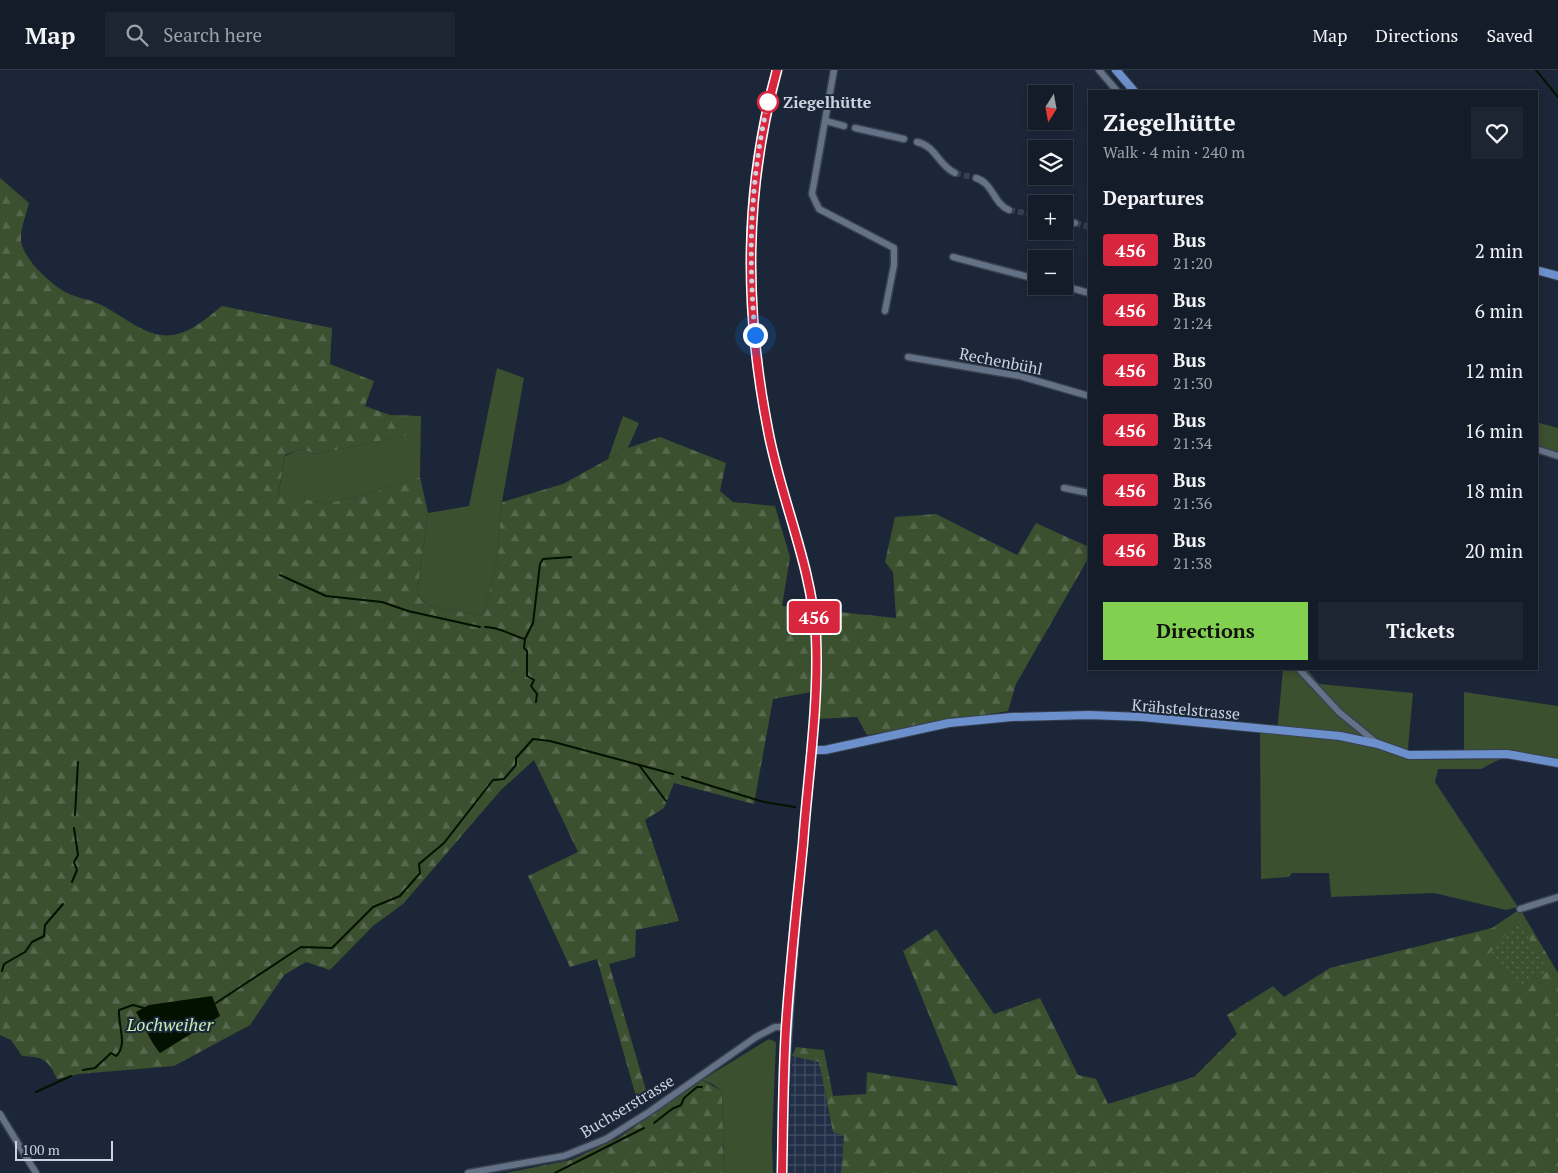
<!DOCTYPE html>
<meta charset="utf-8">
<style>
:root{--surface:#141c2a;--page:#1d2532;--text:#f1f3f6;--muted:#9da1a8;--line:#333a47;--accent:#82d04f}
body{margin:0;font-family:"PT Serif",serif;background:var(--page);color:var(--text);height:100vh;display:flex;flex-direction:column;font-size:19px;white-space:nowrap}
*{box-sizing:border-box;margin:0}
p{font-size:16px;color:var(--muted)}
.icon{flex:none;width:28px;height:28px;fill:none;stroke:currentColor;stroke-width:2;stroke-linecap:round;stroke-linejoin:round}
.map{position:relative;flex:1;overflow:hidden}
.sheet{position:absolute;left:1088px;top:20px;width:450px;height:580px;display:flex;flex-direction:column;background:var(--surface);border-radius:0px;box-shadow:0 2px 8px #0003,0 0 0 1px var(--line)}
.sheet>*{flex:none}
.badge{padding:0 10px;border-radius:4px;font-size:18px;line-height:32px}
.needle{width:32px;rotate:191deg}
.fabs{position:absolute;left:1028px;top:15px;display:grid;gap:10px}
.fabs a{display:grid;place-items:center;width:45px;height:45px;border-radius:0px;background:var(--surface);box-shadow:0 2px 8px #0003,0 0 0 1px var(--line);font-size:25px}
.scale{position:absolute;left:15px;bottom:12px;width:98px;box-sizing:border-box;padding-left:5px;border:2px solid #cbd2de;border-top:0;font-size:14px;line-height:18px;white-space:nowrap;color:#cbd2de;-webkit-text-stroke:4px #1b2638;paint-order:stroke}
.you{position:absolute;width:25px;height:25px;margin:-12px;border:4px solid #fff;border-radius:50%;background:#1a73e8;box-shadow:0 0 0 8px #1a73e833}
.map>.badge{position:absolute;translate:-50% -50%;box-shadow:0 0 0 2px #fff}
h2{padding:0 15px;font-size:19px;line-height:45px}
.round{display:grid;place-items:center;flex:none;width:52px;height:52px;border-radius:0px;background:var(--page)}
.summary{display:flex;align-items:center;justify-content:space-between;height:85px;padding:0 15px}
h1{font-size:24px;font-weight:600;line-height:38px}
.action{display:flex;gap:10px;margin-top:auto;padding:10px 15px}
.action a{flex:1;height:58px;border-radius:0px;background:var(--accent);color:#111;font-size:20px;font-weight:600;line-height:58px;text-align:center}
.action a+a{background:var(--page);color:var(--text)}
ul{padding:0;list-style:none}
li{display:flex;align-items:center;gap:15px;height:60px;padding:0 15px}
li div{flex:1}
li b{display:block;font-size:19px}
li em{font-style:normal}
li .badge{min-width:55px;font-weight:700;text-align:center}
header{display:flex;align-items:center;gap:30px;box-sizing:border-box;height:70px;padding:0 25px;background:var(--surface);border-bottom:1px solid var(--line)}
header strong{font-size:24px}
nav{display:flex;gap:28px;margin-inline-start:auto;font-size:18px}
.search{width:350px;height:45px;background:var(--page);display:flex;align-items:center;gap:12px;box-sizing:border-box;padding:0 18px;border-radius:0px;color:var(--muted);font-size:19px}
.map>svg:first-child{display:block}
</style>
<header>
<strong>Map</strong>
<div class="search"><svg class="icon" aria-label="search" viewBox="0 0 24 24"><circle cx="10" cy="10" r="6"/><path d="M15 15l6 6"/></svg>Search here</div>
<nav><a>Map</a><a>Directions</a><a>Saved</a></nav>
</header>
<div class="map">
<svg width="1558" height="1103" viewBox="0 0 1558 1103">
<defs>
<pattern id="industrial-grid" width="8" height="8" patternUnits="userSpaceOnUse" patternTransform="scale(1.25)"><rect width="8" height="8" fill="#212f46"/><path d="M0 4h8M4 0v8" fill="none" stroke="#404c60"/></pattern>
<pattern id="forest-firs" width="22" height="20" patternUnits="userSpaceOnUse" patternTransform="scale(1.25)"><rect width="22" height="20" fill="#3b502f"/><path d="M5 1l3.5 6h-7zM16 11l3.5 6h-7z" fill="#56684d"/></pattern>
<pattern id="park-dots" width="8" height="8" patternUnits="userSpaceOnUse" patternTransform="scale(1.25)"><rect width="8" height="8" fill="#3b502f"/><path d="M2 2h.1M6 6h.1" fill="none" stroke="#56684d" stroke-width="1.8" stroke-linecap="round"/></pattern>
</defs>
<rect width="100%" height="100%" fill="#1b2638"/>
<path fill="url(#industrial-grid)" d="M792 986 819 992 833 1062 844 1066 841 1103H787Z"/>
<g fill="#3b502f">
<path d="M497 298 524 308 502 432 497 490 483 546 428 535 417 524 428 443 469 436Z"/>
<path d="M421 346 420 407 375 422 329 433 278 427 285 386 300 379 316 384 408 365Z"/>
<path d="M623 346 639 353 628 378 608 389Z"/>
<path d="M1536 352 1558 358V384L1536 378Z"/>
<path d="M1283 599H1307L1319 614 1413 623 1407 690 1500 689 1481 699H1438L1435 712 1518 837 1506 840 1434 823 1331 827 1329 803H1292L1289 807 1261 809 1260 661 1277 663Z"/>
<path d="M1464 622 1558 636V691C1527 682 1496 681 1464 682Z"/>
<path d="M769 969 776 972 772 1071 773 1103H724L722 1021 712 1014 702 1010Z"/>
</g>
<g fill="url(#forest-firs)">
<path d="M0 108 29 133C26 146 17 166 23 178 30 195 49 212 65 222 74 227 87 229 97 233 121 243 145 269 173 265 192 262 208 247 222 236L332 258 330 294 374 311 365 336 390 345 421 346 409 365 316 384 300 379 285 385 278 426 329 433 375 422 420 407 428 443 417 524 428 535 483 546 497 490 502 432 563 414 628 378 660 367 726 393 720 421 733 432 775 436 790 487 782 536 896 548 893 502 885 492 895 447 936 444 1017 485 1036 453 1089 477V487L1016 614 1008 641 867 665 857 647 817 649V621L773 629 754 734 674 713 664 738 645 750 679 851 636 860 635 887 609 894 648 1027 641 1031 637 1030 597 889 570 897 528 806 578 782 534 690 501 720 403 834 373 856 330 900 306 892 284 905 250 955 174 996 79 1004 57 1009C48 989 43 987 22 986L11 970 0 965Z"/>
<path d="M1520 839 1558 903V1103H841L844 1066 833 1062 819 992 792 986 796 977 824 980 833 1026 866 1024 867 1002 958 1016 903 881 936 859 994 944 1040 928 1078 1005 1096 1009 1108 1034 1194 1007 1237 964 1227 945 1273 916 1284 927 1330 898 1492 858Z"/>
<path d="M702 1010 722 1021 724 1103H505L571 1090 618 1068Z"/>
</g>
<path fill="url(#park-dots)" d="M1518 850 1548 901 1518 917 1488 885Z"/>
<path fill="#021100" d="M212 926 220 946 160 983C149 970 145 956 136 942L149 935Z"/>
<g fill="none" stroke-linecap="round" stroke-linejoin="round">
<g stroke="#021100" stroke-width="2">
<path d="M1536 0 1558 27"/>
<path d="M280 505 326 526 382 532 408 541 480 557"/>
<path d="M485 557C500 557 510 565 525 569"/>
<path d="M536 632 537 624 531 616 534 610 527 606V581L524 578 525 569 533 553 540 494 543 489 571 487"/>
<path d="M639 695 666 731"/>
<path d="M682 707 764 732 795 737"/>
<path d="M75 745 78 692"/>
<path d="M72 812 77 800 74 792 78 785 74 758"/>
<path d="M2 901 4 894 25 882 32 872 44 866 45 855 63 834"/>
<path d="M216 933 301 877 332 878 373 837 400 826 420 803 419 794 444 773 493 710 504 709 516 695V688L533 669 550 671 673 704"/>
<path d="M83 1000 95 998 111 983 116 986C128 976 118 955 119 940L133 935 144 938"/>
<path d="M36 1022 71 1006"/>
<path d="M654 1053 672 1039 681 1035 684 1028 697 1017H702"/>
<path d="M555 1103 644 1058"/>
</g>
<g stroke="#354051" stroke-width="6" stroke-dasharray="6 3" stroke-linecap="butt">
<path d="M955 103 976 108"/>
<path d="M1009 140 1031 144"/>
<path d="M1075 153 1089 157"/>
</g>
<g stroke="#394151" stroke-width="9">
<g id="minor">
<path d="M834 0 812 124 819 139 894 178V195L885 241"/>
<path d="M1099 0 1117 21"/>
<path d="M826 51 844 56"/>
<path d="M855 58 904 69"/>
<path d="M917 72C936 76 938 95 955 103"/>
<path d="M976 108C993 113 993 133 1009 140"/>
<path d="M1031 144 1036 145"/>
<path d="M1064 151 1075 153"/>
<path d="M953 187 1036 209"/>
<path d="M1064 216 1089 223"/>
<path d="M908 287 1020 306 1089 326"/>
<path d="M1536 379 1558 386"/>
<path d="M1064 418 1089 423"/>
<path d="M1299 599 1339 642 1378 674"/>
<path d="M1520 839 1558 827"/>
<path d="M0 1044 36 1103"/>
<path d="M468 1103 564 1086 606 1069 649 1042 756 967 775 957H787"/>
</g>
</g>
<g stroke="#394151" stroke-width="10">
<g id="major">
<path d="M777 0C744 120 744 238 768 360 782 434 814 503 816 578 818 645 808 713 802 779 793 887 784 994 782 1103"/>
<path d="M1116 0 1134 21"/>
<path d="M1536 200 1558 206"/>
<path d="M811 680H825L949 653 1012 647 1089 645 1142 647 1340 666 1378 674 1409 685 1507 684 1558 693"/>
</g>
</g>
<use href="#minor" stroke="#647287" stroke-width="6"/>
<use href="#major" stroke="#6c90cb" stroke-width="8"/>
</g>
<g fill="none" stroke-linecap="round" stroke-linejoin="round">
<g stroke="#fff" stroke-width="11">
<path id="line" d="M777 0C744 121 744 237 768 360 781 430 812 496 816 567 819 635 808 705 803 774 797 835 790 896 786 958 783 1006 783 1055 782 1103"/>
</g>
<use href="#line" stroke="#d7263d" stroke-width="8"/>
<path stroke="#cbd2de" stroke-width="5" stroke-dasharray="0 9" d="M755 265C748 183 750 112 768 32"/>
</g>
<circle fill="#fff" stroke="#d7263d" stroke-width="2.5" cx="768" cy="32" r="10"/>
<g text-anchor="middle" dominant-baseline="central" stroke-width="4" stroke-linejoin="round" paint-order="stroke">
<g font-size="16" font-weight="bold" fill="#cbd2de" stroke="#1b2638" text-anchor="start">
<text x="783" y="32">Ziegelhütte</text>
</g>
<g font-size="16" fill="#cbd2de" stroke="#1b2638">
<text transform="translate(1001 291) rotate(11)">Rechenbühl</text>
<text transform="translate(1186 639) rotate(5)">Krähstelstrasse</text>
<text transform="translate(627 1036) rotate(-31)">Buchserstrasse</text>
</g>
<g font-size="18" font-style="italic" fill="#c6edb1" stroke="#1b2638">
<text x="170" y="954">Lochweiher</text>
</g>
</g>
</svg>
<div class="fabs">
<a><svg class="needle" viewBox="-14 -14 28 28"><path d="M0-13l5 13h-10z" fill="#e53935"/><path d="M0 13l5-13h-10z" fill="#9da1a8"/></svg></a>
<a><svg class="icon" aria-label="layers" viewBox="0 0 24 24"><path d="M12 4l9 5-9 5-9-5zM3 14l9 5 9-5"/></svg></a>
<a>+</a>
<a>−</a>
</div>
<div class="scale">100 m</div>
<div class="you" style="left:755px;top:265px"></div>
<b class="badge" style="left:814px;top:547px;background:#d7263d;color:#fff">456</b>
<section class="sheet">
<div class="summary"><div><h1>Ziegelhütte</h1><p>Walk · 4 min · 240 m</p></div><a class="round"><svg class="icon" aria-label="heart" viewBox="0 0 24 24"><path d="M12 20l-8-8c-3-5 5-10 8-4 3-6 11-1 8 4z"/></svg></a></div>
<h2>Departures</h2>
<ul>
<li><span class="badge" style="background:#d7263d;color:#fff">456</span><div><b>Bus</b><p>21:20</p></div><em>2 min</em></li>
<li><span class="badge" style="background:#d7263d;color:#fff">456</span><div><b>Bus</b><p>21:24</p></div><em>6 min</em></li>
<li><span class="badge" style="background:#d7263d;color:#fff">456</span><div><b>Bus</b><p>21:30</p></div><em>12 min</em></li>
<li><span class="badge" style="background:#d7263d;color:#fff">456</span><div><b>Bus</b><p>21:34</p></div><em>16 min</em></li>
<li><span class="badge" style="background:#d7263d;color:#fff">456</span><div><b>Bus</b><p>21:36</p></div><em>18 min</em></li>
<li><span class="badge" style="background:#d7263d;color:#fff">456</span><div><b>Bus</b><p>21:38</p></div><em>20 min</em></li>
</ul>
<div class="action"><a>Directions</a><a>Tickets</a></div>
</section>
</div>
